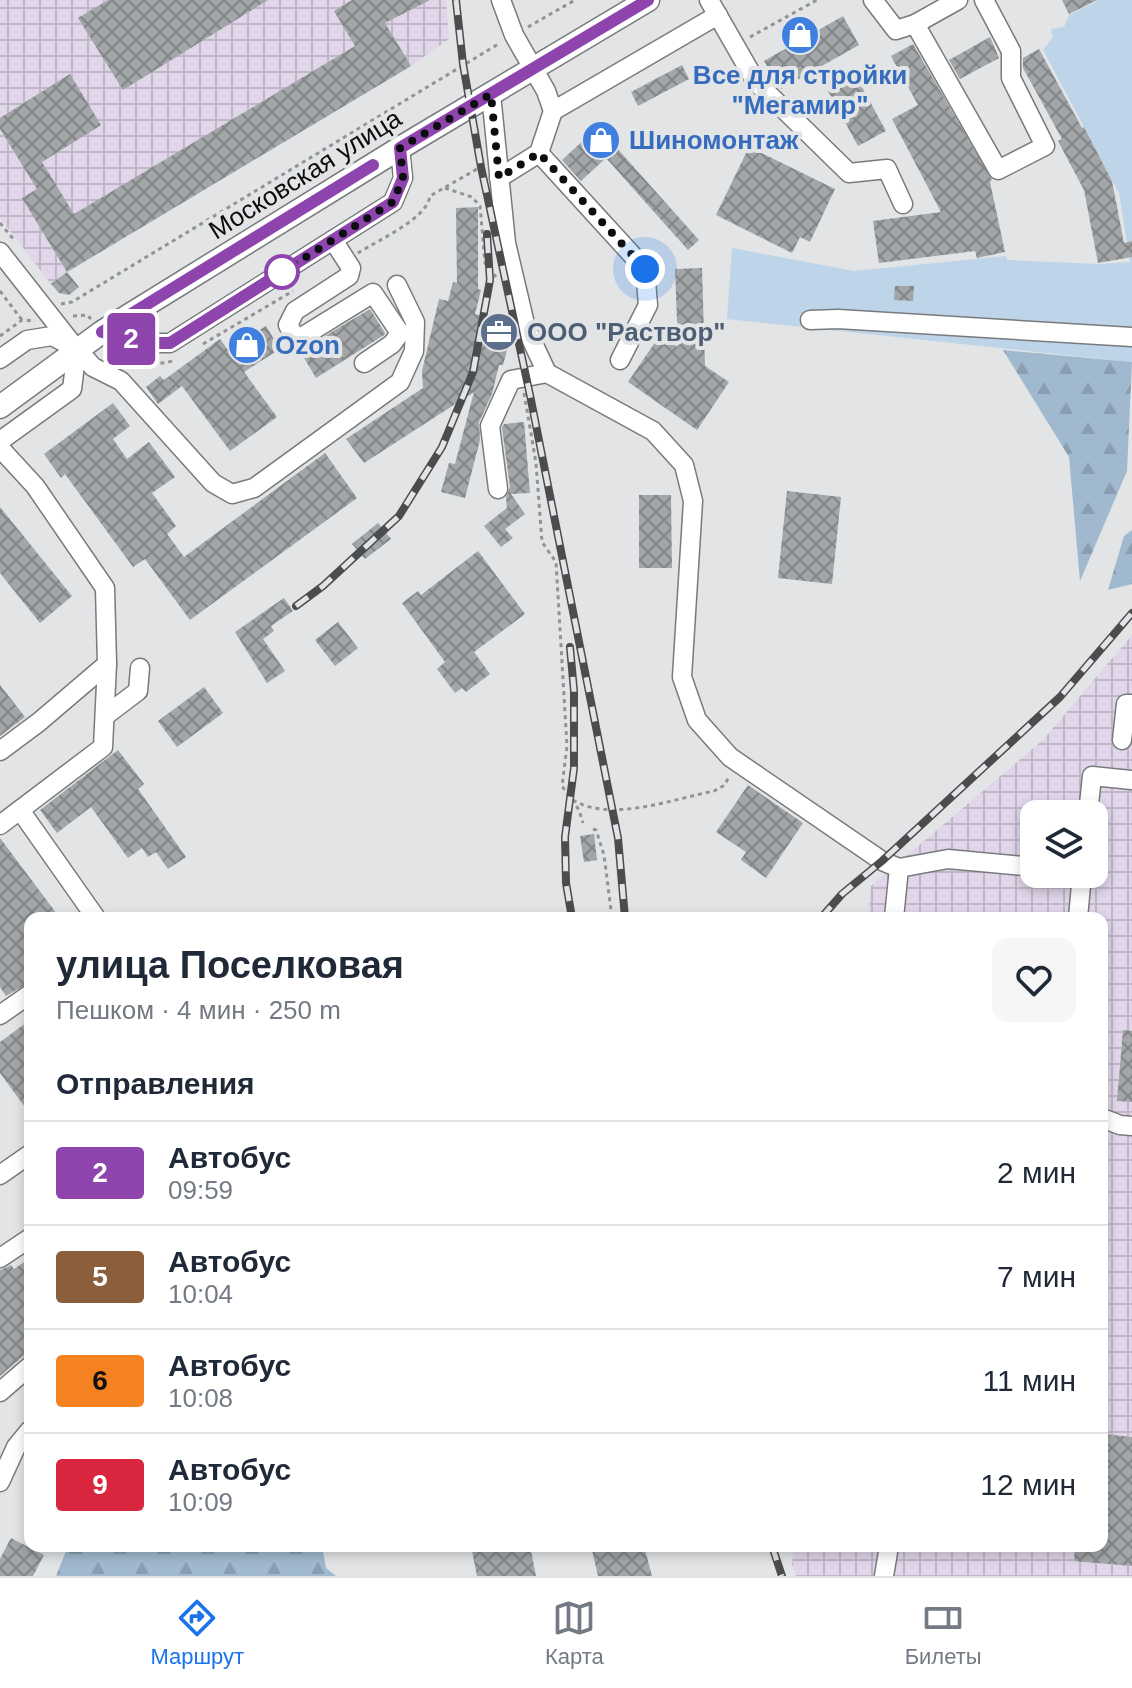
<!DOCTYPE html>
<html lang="ru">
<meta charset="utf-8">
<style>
:root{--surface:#fff;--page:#f6f6f7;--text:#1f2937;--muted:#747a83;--line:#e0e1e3;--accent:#1a73e8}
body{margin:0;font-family:Arial,sans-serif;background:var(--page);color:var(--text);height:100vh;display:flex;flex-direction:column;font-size:30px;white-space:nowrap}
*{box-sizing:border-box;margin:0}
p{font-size:26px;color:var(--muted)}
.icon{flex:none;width:44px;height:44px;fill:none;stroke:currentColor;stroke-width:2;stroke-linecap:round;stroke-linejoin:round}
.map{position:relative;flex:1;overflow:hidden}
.panel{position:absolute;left:24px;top:912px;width:1084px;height:640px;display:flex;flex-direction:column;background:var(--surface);border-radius:16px;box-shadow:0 4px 12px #0003}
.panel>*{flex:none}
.badge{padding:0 16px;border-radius:6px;font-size:28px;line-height:52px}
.controls{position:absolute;left:1020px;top:800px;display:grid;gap:16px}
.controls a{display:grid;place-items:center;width:88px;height:88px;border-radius:16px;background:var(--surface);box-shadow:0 4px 12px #0003;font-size:40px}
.you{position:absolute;width:40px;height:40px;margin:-20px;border:6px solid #fff;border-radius:50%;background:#1a73e8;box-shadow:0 0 0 12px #1a73e833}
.map>.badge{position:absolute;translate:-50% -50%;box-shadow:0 0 0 4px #fff}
h2{padding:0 32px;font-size:30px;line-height:72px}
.round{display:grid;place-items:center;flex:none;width:84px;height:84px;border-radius:16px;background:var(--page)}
.head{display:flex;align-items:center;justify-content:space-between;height:136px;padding:0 32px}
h1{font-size:38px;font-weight:600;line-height:60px}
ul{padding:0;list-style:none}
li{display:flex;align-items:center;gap:24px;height:104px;padding:0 32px;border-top:2px solid var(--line)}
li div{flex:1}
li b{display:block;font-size:30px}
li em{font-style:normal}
li .badge{min-width:88px;font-weight:700;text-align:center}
.dock{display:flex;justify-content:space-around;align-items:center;height:112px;border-top:2px solid var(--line);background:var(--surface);font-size:22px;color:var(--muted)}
.dock a{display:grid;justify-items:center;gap:4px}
.dock .selected{color:var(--accent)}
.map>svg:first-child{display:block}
</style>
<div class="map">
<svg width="1132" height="1576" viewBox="0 0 1132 1576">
<defs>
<pattern id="industrial-grid" width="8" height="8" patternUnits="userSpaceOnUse" patternTransform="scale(2)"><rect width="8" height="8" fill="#e0d5e9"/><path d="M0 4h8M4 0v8" fill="none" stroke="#bfb6c7"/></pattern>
<pattern id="forest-firs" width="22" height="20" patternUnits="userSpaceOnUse" patternTransform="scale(2)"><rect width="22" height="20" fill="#a1b9cf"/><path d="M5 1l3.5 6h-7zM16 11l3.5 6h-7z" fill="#899eb1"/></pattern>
<pattern id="building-cross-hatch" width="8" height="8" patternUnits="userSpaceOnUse" patternTransform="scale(2)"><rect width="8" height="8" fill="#a3a6a8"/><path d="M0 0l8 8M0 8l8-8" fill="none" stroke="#838687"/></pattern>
</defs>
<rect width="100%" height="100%" fill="#e2e4e6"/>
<g fill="url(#industrial-grid)" fill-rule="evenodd">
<path d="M0 0H446L449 39 411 66 67 272 51 284 0 218Z"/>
<path d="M1132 635V1576H796L792 1564 794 1546H1102V918H868L871 886 1043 740ZM1034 814H1094V874H1034Z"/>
</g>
<path fill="#bed4e8" d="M1099 0H1132V362L727 319 732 248 854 271 1006 256 1007 260 1099 264 1130 262 1119 193 1043 50 1053 37 1051 29 1064 27 1069 15Z"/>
<g fill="url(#forest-firs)">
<path d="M1003 350 1132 362 1127 471 1080 581 1069 457Z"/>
<path d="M1132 530V584L1108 590 1124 536Z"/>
<path d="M68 1546H322L326 1568 336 1576H56Z"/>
</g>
<g fill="url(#building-cross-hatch)">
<path d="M108 0H268L123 90 78 18Z"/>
<path d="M352 0H430L385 23 411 66 67 272 22 198 37 189 0 129V118L70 74 101 125 42 162 74 214 355 46 334 11Z"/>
<path d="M1062 0H1097L1069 14Z"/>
<path d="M843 16 859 45 781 89 764 61Z"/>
<path d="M990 37 999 58 960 79 949 60Z"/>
<path d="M913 44 992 180 990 182 1005 252 977 258 975 251 879 263 873 221 941 212 892 119 918 105 891 56Z"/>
<path d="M1039 49 1082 128 1084 127 1112 181 1124 243 1132 241V257L1098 263 1084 190 1058 141 1062 139 1023 68V58Z"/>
<path d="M682 65 689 79 638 106 631 92Z"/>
<path d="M856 76 886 131 858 146 828 91Z"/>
<path d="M598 127 699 240 688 250 606 158 581 181 562 160Z"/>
<path d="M749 147 835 189 810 242 800 237 792 253 716 215Z"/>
<path d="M478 207V289L481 290 475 314 508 323 502 345 508 347 503 365H499L492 394 479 422 480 440 465 498 441 492 449 463 455 464 474 392 364 463 346 439 423 388 422 371 439 299 448 301 453 282 457 283 456 208Z"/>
<path d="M702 268 705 366 729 382 697 430 628 382 660 335 678 347 675 269Z"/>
<path d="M67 272 79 287 69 295 59 293 51 284Z"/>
<path d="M895 286H914L913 301 894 300Z"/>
<path d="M370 309 385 333 384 335 316 378 300 351Z"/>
<path d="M266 326 280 349 244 372 277 417 230 451 182 386 158 404 146 387 160 376 164 380 220 339 228 350Z"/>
<path d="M113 403 130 426 113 439 127 459 149 442 175 477 152 493 176 526 167 534 184 557 325 453 357 498 190 620 145 559 133 567 65 474 61 478 44 454Z"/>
<path d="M524 422 530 493 511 494 525 514 505 529 513 538 501 547 484 526 507 508 506 497 510 487 502 428 504 424Z"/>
<path d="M787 491 841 497 832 584 778 578Z"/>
<path d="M639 495H671L672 568H639Z"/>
<path d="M0 507 72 596 40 623 0 573Z"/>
<path d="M378 523 391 539 365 559 352 544Z"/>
<path d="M478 551 525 614 474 652 490 674 466 692 462 688 455 693 437 669 445 662 402 603 418 591 421 595Z"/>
<path d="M284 598 293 611 271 626 274 631 263 639 285 671 267 683 235 632Z"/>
<path d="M338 622 358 648 335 666 315 640Z"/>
<path d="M0 685 25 717 0 736Z"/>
<path d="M204 687 223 713 177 747 158 721Z"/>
<path d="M118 750 144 784 138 789 186 857 168 869 156 852 148 857 142 848 128 858 91 807 57 833 40 810Z"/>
<path d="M748 785 803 823 766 878 741 860 746 852 716 832Z"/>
<path d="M594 834 597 860 584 862 580 836Z"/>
<path d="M0 838 60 918H30V982L6 996 0 987Z"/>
<path d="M30 1020V1114L0 1073V1042Z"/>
<path d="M1123 1030 1132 1031V1102L1117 1101Z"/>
<path d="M30 1258V1354L22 1357 0 1376V1270L11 1265 14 1269Z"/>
<path d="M1102 1434 1132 1437V1566L1074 1561 1075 1546H1102Z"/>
<path d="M11 1538 44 1555 33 1576H0V1559Z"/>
<path d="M471 1546H530L536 1576H477Z"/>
<path d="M591 1546H644L652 1576H598Z"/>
</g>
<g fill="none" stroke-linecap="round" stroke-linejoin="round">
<g stroke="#787a7c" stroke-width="21">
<g id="minor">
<path d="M709 0 756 82 849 173 887 169 903 204"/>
<path d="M873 0 896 30 915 24 958 0"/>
<path d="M915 24 998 170 1045 146 1011 78V51L984 0"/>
<path d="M491 94 506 243 526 328 547 373 653 431 684 465 693 501 682 677 697 720 730 757 882 861 899 868 948 859 1034 867"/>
<path d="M553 111 718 15"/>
<path d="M539 153 645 269 648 305 620 360"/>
<path d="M499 178 539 153 553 111 546 91 514 35 501 0"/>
<path d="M333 240 351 268 349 276 295 311 288 325 297 340 373 293 400 333 392 344 364 363"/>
<path d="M0 252 70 341"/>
<path d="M810 320 838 319 1132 337"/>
<path d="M102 332 147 343H170L393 202 403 178 400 148"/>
<path d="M0 359 27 340 52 336 77 349 93 367 121 381 213 483 232 494 254 488 400 382 414 351 415 322 397 285"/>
<path d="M0 441 72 389 77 349"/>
<path d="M0 448 35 486 105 588 107 664 103 747 0 825"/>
<path d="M498 489 490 426 511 380 547 373"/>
<path d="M105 716 138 691 140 668"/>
<path d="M1122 740 1126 704H1132"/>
<path d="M0 751 39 722 107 664"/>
<path d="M20 810 96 918"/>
<path d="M1088 814 1092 776 1132 780"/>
<path d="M894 918 899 868"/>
<path d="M1078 918 1082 874"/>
<path d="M0 1015 30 994"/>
<path d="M1102 1118 1120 1125 1132 1126"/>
<path d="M0 1175 30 1154"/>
<path d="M0 1258 30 1238"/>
<path d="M0 1392 30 1366"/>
<path d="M0 1482 16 1447 30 1430"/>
<path d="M884 1576 889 1546"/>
</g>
</g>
<g stroke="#787a7c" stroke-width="25">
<path id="major" d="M0 407 102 332 400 148 648 0"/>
</g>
<g stroke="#919394" stroke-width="3" stroke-dasharray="4 4" stroke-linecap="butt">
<path d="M528 27 575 0"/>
<path d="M750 37 817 0"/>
<path d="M445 188 472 197 480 206 485 263 496 277"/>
<path d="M0 223 15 241"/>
<path d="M358 253C378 240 427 219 430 196L484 165"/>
<path d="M0 291 22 320"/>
<path d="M61 304 72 302 500 43"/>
<path d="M73 316 87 315 91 319"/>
<path d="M0 336 22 320 35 321"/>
<path d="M203 344 293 291"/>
<path d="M122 355C140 365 156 366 176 360"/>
<path d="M524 393 536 463 542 542 556 562 567 746 562 786 579 810 583 823"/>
<path d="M573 800C610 823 673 799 714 791L725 785 729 776"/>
<path d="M593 829 596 830 604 855 612 918"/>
</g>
<use href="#minor" stroke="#fff" stroke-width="18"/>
<use href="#major" stroke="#fff" stroke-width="22"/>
<g stroke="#4b4c4e" stroke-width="8">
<g id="rail">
<path d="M456 0 463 64 481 167 530 395 618 838 625 918"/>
<path d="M296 606 323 586 399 516 442 447 473 372 490 280 487 234"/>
<path d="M570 647 574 691V768L565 837 566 883 572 918"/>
<path d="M821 918 842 894 882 861 1060 697 1132 613"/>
<path d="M772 1546 782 1576"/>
</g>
</g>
<use href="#rail" stroke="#e2e4e6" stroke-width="5" stroke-dasharray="15" stroke-linecap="butt"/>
</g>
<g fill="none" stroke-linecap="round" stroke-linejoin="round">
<g stroke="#fff" stroke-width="18">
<path id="line" d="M373 165 102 332 147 343H170L393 202 403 178 400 148 648 0"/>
</g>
<use href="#line" stroke="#8e44ad" stroke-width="12"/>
<path stroke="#0c0d0e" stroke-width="8" stroke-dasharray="0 14.4" d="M282 272 393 202 403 178 400 148 491 94 499 178 539 153 645 269"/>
</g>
<defs>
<g id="shop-disc" transform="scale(2)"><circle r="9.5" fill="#3f7fe0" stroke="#e2e4e6"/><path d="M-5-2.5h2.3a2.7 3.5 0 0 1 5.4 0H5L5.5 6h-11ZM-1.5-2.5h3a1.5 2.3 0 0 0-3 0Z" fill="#fff"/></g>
<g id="office-disc" transform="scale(2)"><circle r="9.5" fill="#5c6f8a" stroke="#e2e4e6"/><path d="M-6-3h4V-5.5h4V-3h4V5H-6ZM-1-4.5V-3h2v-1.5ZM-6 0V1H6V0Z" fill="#fff"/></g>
</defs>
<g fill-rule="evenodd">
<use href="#shop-disc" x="800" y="35"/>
<use href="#shop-disc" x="601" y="140"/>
<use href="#office-disc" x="499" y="332"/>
<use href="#shop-disc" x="247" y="345"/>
</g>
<circle fill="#fff" stroke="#8e44ad" stroke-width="4" cx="282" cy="272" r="16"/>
<g text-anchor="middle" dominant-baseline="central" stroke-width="8" stroke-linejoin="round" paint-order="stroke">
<g font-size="26" font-weight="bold" fill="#366cbe" stroke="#e2e4e6" text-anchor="start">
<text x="800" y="75" text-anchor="middle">Все для стройки<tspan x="800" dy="30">"Мегамир"</tspan></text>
<text x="629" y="140">Шиномонтаж</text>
<text x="275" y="345">Ozon</text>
</g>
<g font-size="26" fill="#0c0d0e" stroke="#e2e4e6">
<text transform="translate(305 174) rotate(-32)">Московская улица</text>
</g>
<g font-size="26" font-weight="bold" fill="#4e5e75" stroke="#e2e4e6" text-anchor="start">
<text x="527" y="332">ООО "Раствор"</text>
</g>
</g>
</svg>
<div class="controls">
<a><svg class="icon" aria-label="layers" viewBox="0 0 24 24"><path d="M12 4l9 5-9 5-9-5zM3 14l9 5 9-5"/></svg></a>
</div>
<div class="you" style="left:645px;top:269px"></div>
<b class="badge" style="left:131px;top:339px;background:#8e44ad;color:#fff">2</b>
<section class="panel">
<div class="head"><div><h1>улица Поселковая</h1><p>Пешком · 4 мин · 250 m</p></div><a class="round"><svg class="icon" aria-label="heart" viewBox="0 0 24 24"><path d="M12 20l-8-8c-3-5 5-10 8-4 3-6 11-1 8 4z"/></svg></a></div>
<h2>Отправления</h2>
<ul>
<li><span class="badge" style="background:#8e44ad;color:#fff">2</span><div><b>Автобус</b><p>09:59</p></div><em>2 мин</em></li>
<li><span class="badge" style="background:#8b5e3c;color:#fff">5</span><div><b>Автобус</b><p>10:04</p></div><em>7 мин</em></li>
<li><span class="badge" style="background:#f58220;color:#111">6</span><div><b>Автобус</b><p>10:08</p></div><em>11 мин</em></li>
<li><span class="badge" style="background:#d7263d;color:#fff">9</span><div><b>Автобус</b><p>10:09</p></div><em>12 мин</em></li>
</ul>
</section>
</div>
<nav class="dock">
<a class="selected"><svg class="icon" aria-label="directions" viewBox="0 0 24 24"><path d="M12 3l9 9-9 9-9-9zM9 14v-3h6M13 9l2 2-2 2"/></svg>Маршрут</a>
<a><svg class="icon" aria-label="map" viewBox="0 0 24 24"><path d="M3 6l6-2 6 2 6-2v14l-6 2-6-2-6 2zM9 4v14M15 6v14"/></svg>Карта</a>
<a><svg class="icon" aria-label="tickets" viewBox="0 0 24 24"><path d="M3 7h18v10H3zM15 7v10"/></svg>Билеты</a>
</nav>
